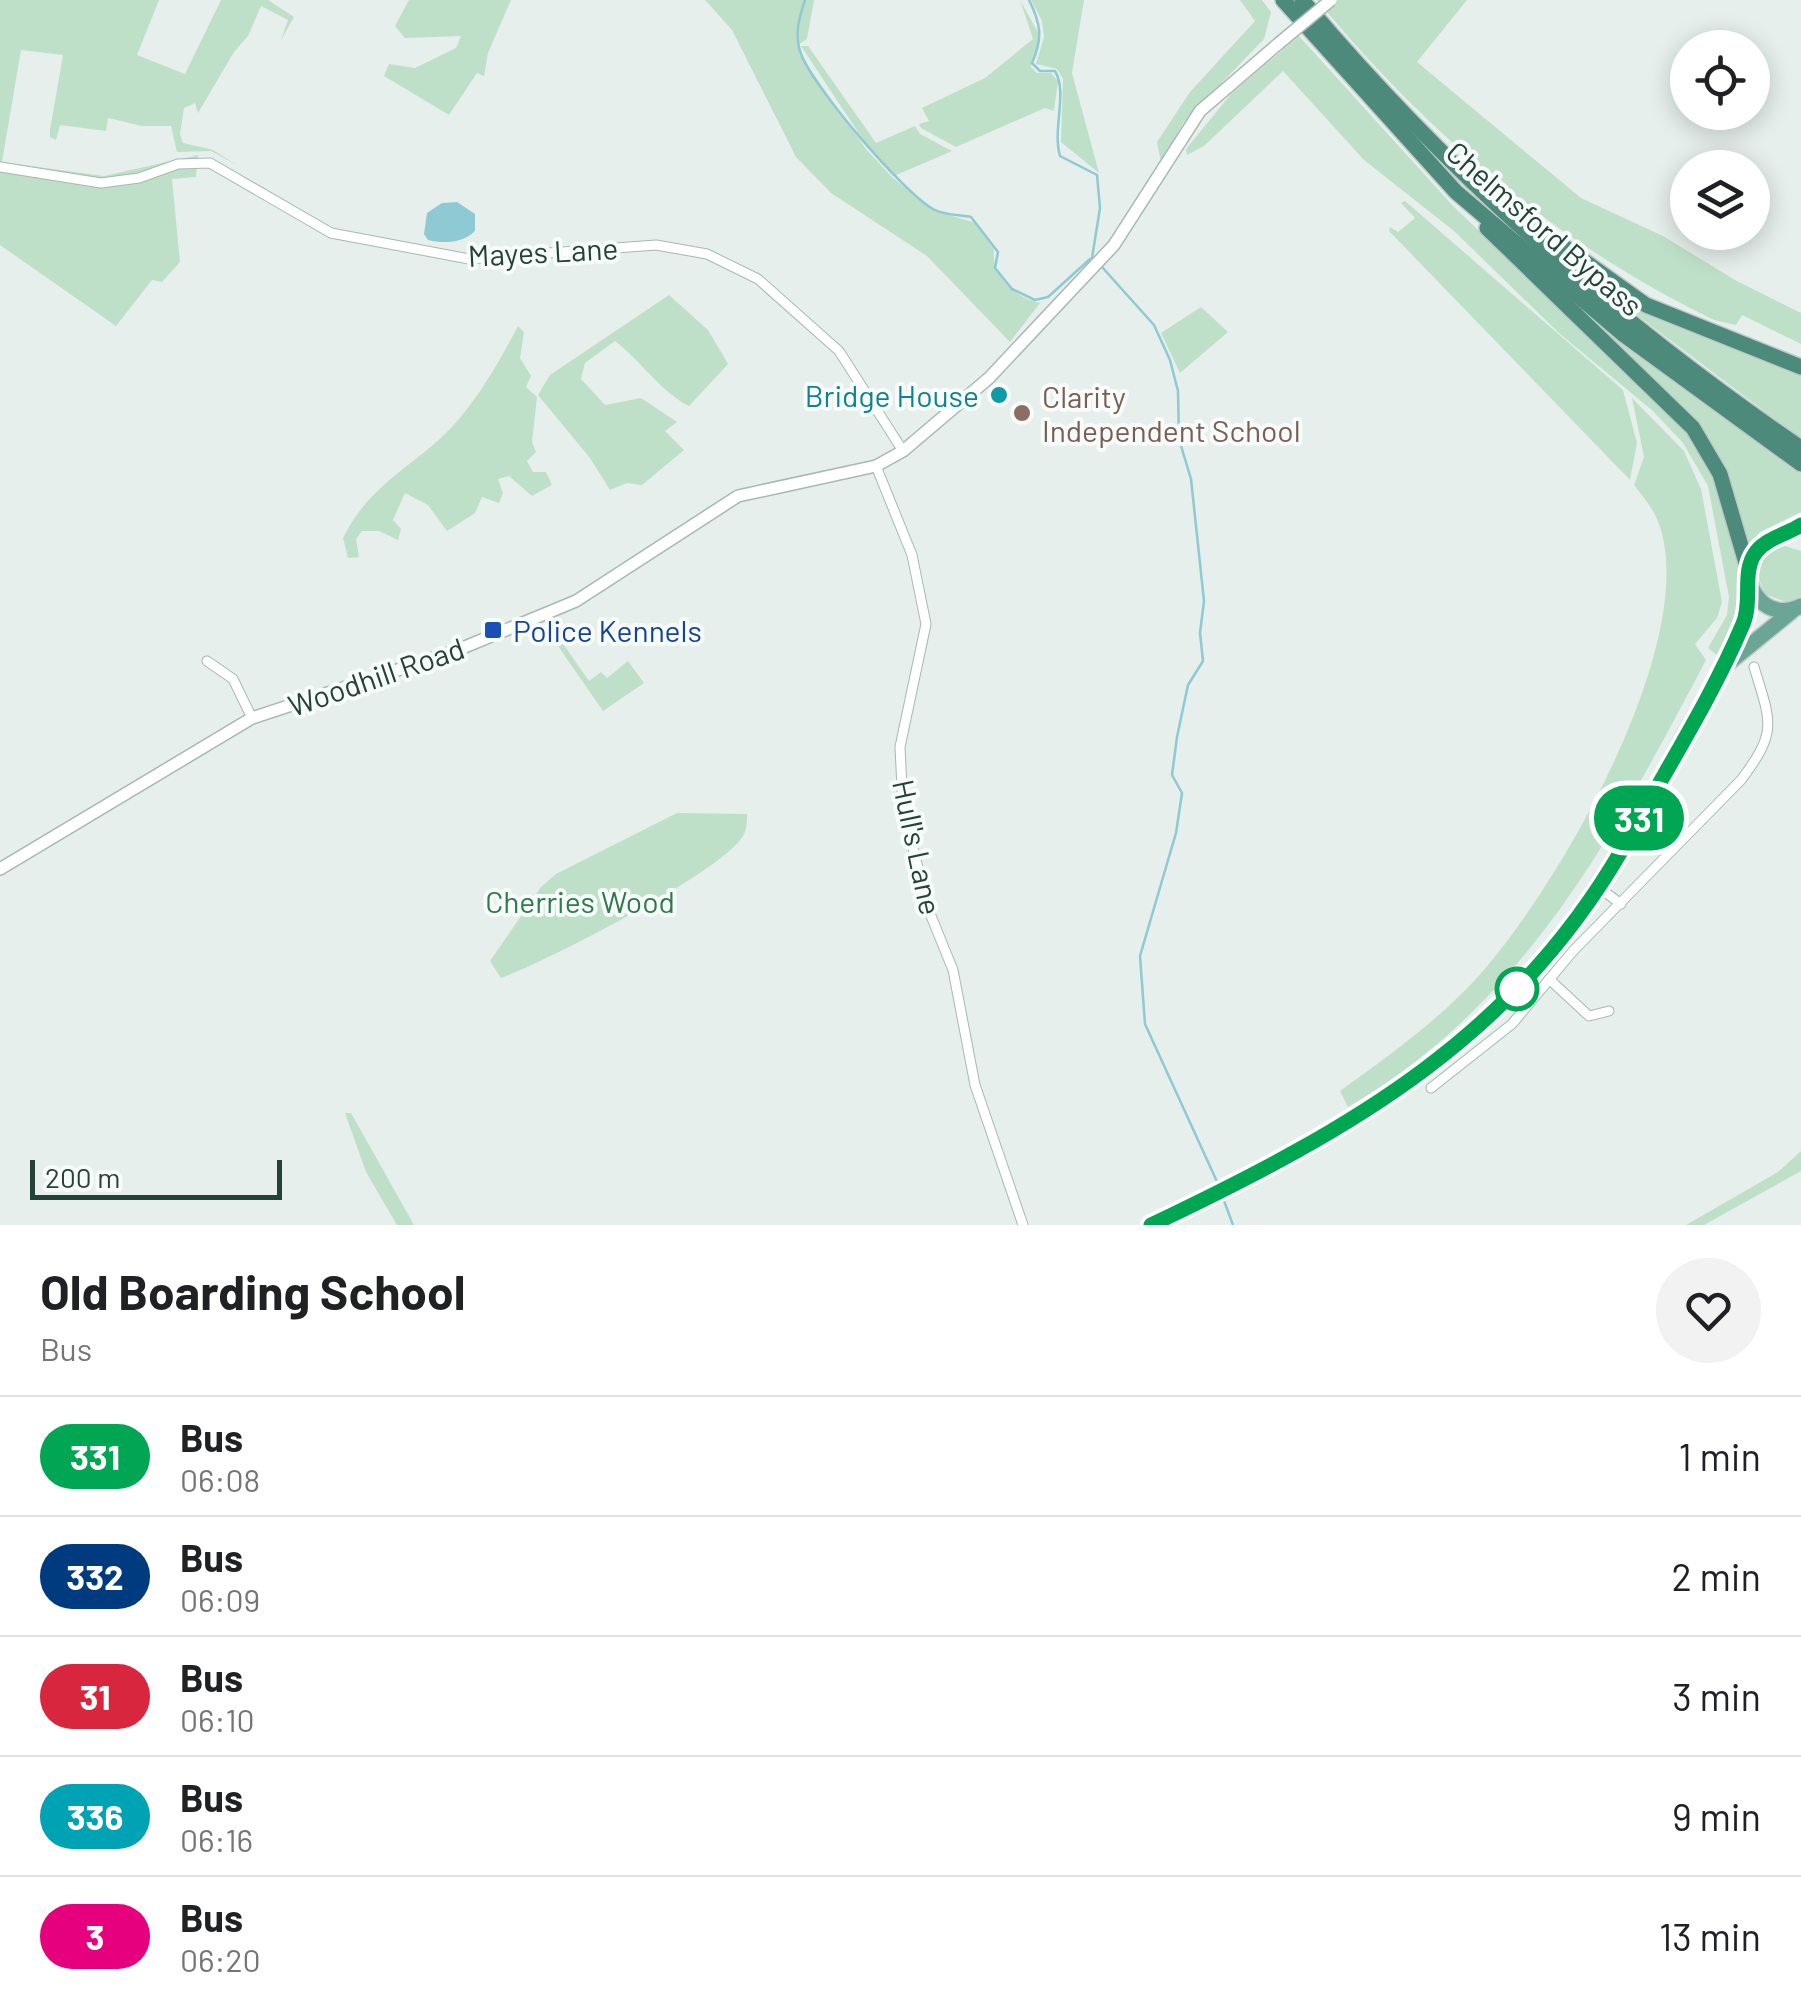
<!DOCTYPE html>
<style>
:root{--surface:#fff;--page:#f2f2f2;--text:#202124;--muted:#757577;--line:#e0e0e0}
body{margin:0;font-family:Barlow,sans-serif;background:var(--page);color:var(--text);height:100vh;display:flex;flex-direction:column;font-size:38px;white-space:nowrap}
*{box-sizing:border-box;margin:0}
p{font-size:32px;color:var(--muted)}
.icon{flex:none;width:55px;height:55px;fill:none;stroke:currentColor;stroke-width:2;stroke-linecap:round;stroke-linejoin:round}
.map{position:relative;height:1225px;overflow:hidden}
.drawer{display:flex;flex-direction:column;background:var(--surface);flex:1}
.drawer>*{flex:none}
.badge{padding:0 20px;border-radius:32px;font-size:35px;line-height:65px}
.buttons{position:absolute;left:1670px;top:30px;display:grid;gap:20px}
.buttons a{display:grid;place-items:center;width:100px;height:100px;border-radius:50%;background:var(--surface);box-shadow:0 5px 25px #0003;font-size:50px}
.scale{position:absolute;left:30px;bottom:25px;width:252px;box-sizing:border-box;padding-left:10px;border:5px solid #24423a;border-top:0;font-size:28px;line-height:35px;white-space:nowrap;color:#24423a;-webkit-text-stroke:8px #f7fbf9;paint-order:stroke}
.map>.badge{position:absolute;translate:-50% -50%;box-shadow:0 0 0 5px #fff}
.round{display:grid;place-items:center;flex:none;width:105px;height:105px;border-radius:52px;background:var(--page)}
.headline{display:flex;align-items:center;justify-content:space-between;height:170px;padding:0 40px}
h1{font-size:48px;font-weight:700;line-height:75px}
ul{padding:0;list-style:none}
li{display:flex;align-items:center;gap:30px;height:120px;padding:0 40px;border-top:2px solid var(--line)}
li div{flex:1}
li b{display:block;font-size:38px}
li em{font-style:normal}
li .badge{min-width:110px;font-weight:700;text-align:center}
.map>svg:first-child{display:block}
</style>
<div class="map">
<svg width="1801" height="1225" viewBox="0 0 1801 1225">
<rect width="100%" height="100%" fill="#e6efeb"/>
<g fill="#bfe0c8">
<path d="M0 0H159L137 55 185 74 221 0H268L294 17 281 40 288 20 261 6 248 36 234 52 198 113 195 103 184 108 180 134 183 143 213 150 237 165 211 151 177 152 171 126H142L108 118 106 131 60 125 56 140 50 137V130L63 55 21 50 2 162 104 176 198 155 196 177 172 179 180 262 162 282 152 280 116 326 0 245Z"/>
<path d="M409 0H511L488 53 484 76 477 73 449 115 384 76 389 64 415 68 456 48 461 36 405 38 395 26Z"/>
<path d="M705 0H814L807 39 798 45 800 55 866 149 893 178 935 211 976 223 994 249C991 276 1014 297 1040 303L1010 342 927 256 831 193 796 157 732 30Z"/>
<path d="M1020 0 1040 36 1031 67 1037 73H1051L1058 81 1054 111 1045 108 956 147 921 128 919 124 929 121 922 108 985 78 1033 39Z"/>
<path d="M1031 0H1084L1072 73 1099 173 1061 142 1063 79 1057 69 1036 64 1044 37 1042 21Z"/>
<path d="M1240 0H1262L1271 12 1264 39 1183 123 1161 163 1157 142 1190 92 1255 21Z"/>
<path d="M1317 0H1467L1417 62 1581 198 1663 236 1735 280 1801 313V344L1742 315 1736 325 1714 320C1559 245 1426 133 1317 0Z"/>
<path d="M1299 36 1453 206 1682 425 1713 473 1733 533 1744 601 1742 615 1721 658 1708 648 1727 615 1729 597 1708 486 1683 443 1653 411 1560 334 1454 231 1364 160 1283 71 1204 146 1187 155 1186 149 1231 94Z"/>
<path d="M801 46H808L876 143 915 126 920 134 952 151 894 176 868 147Z"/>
<path d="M1405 201 1623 390 1637 443 1630 480 1389 231 1390 227 1398 232 1415 218 1401 203Z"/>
<path d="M1599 280 1662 320 1801 372V439L1596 284Z"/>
<path d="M669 295 708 330 728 364 689 406C661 392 641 361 615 341L585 363 581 379 605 405 641 398 677 422 665 431 684 450 642 485 627 483 610 490 590 458 538 395 550 375Z"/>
<path d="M1574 299 1691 394 1801 474V512L1760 532 1749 547 1731 482 1716 454 1570 303Z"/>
<path d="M1201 307 1228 332 1180 373 1161 333Z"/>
<path d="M518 326 524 332 520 358 531 376 526 387 537 397 532 442 536 452 527 461 533 472H546L552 485 532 496 509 476 498 479 503 493 499 503 482 497 475 513 447 531 428 505 405 493 393 520 401 529 398 540 379 531H362L356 539 359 557 348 558 343 538C363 497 392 478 427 450 467 419 495 370 518 326Z"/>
<path d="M1632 398 1684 451 1701 489 1722 602 1717 618 1695 644 1706 660C1615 832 1526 1004 1348 1107L1340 1091C1387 1057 1435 1023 1475 980 1555 893 1696 651 1661 530 1656 512 1645 499 1634 485L1644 457Z"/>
<path d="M1785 546 1801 551V597L1786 602 1765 594 1757 574 1765 554Z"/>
<path d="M554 631 589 681 601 672 607 678 628 661 644 683 603 711 549 633Z"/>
<path d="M677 813 747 814C747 821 747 829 743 836 722 872 545 962 501 978L490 961 541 887 556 874Z"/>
<path d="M345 1113H351L414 1225H397L366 1172Z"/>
<path d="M1801 1151V1171L1704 1225H1686L1778 1172Z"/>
</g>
<path fill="#8ec9d4" d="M457 202 475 214V231C463 243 444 244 428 240L424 234 427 213 442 203Z"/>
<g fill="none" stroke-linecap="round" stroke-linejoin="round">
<g stroke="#8ec9d4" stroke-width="2.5">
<path d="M805 0C799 18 794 35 801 54 814 88 901 190 933 209 943 215 960 215 971 217L998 252 995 268 1012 289 1035 300 1048 297 1090 259"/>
<path d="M1029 0C1041 24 1043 38 1032 63L1040 71H1055C1068 93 1052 129 1060 156L1097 175 1100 208 1092 258"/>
<path d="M1102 267 1154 325 1170 360 1178 391 1179 439 1191 479 1204 601 1200 633 1203 661 1188 685 1177 737 1172 775 1182 793 1176 833 1140 956 1145 1024 1219 1186"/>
<path d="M1223 1198 1233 1225"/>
</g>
<g stroke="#a8b8b2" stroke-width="11">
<g id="minor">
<path d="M0 167 101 183 139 178 178 164 210 163 331 233 469 259 656 245 707 254 758 279 839 351 903 451"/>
<path d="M876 466 912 555 926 624 900 747 903 809 929 911 953 970 975 1085 1023 1225"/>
<path d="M207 661 233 679 252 718"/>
<path d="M1597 886 1621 904"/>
<path d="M1549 979 1589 1016 1609 1011"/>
<path d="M1431 1088 1512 1024 1573 951 1741 780C1778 731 1771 723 1754 667"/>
</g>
</g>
<g stroke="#a8b8b2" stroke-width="14">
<path id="tertiary" d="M0 869 252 718 455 651 576 601 738 496 876 466 903 451 989 378 1114 245 1200 111 1278 44"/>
</g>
<g stroke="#c2cac8" stroke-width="18">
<g id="primary">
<path d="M1801 524 1765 543 1748 570C1750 599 1772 620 1801 606"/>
<path d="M1726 665 1792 611"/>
<path d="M1151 1225C1282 1163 1412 1099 1514 993 1584 919 1634 828 1682 739 1707 692 1747 643 1751 589"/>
</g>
</g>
<g stroke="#c2cac8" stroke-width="18">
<g id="trunk">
<path d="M1283 0 1456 192 1624 335 1801 464"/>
<path d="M1302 0C1446 171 1616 322 1801 448"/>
<path d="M1525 219 1646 305 1801 367"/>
<path d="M1487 228 1693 428 1720 474 1748 570"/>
</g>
</g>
<use href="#minor" stroke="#fff" stroke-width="9"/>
<use href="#tertiary" stroke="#fff" stroke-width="11"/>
<use href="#primary" stroke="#6aa596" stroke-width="15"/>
<use href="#trunk" stroke="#4c8a7c" stroke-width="15"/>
<g stroke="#a8b8b2" stroke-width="14" stroke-linecap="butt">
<path id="tertiary-bridge" d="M1278 44 1331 0"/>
</g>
<use href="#tertiary-bridge" stroke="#fff" stroke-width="11"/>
</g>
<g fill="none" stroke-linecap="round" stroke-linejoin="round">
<g stroke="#fff" stroke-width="22">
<path id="line" d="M1151 1225C1352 1129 1522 1035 1633 830 1670 763 1713 695 1743 624 1753 601 1741 572 1756 552 1767 538 1787 534 1801 525"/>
</g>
<use href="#line" stroke="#00a651" stroke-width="15"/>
</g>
<circle fill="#0f9aa8" stroke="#f7fbf9" stroke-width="4" cx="999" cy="395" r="10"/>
<circle fill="#8d6e63" stroke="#f7fbf9" stroke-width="4" cx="1022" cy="413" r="10"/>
<rect fill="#1a4fb4" stroke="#f7fbf9" stroke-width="4" x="483" y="620" width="20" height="20" rx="5"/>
<circle fill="#fff" stroke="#00a651" stroke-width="5" cx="1517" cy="989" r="20"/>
<g text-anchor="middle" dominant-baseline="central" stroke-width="8" stroke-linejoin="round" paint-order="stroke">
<g font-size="30" fill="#24423a" stroke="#f7fbf9">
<text transform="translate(1545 228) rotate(41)">Chelmsford Bypass</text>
<text transform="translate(543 251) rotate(-3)">Mayes Lane</text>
<text transform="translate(376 676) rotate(-19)">Woodhill Road</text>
<text transform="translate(918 847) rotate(78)">Hull's Lane</text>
</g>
<g font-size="30" fill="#0d838f" stroke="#f7fbf9" text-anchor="end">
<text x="979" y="395">Bridge House</text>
</g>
<g font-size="30" fill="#785e54" stroke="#f7fbf9" text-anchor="start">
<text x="1042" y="396">Clarity<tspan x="1042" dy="34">Independent School</tspan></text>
</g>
<g font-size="30" fill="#164399" stroke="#f7fbf9" text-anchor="start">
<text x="513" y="630">Police Kennels</text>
</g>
<g font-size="30" fill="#2d7a4b" stroke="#f7fbf9">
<text x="580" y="901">Cherries Wood</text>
</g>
</g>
</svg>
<div class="buttons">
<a><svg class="icon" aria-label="locate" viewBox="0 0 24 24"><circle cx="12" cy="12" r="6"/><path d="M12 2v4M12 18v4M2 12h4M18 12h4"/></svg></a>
<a><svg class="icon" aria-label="layers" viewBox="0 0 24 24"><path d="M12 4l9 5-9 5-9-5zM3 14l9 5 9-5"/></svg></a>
</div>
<div class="scale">200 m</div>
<b class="badge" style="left:1639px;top:818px;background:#00a651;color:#fff">331</b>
</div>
<section class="drawer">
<div class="headline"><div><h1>Old Boarding School</h1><p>Bus</p></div><a class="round"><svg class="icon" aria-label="heart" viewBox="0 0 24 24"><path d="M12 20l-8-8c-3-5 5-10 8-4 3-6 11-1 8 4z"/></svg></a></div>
<ul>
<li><span class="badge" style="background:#00a651;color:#fff">331</span><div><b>Bus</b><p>06:08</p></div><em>1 min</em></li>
<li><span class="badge" style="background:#003b80;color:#fff">332</span><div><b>Bus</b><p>06:09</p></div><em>2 min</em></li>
<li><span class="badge" style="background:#d7263d;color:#fff">31</span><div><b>Bus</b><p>06:10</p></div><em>3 min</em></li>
<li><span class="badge" style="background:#00a3b4;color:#fff">336</span><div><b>Bus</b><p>06:16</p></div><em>9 min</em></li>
<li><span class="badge" style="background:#e6007e;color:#fff">3</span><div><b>Bus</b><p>06:20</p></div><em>13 min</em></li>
</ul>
</section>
